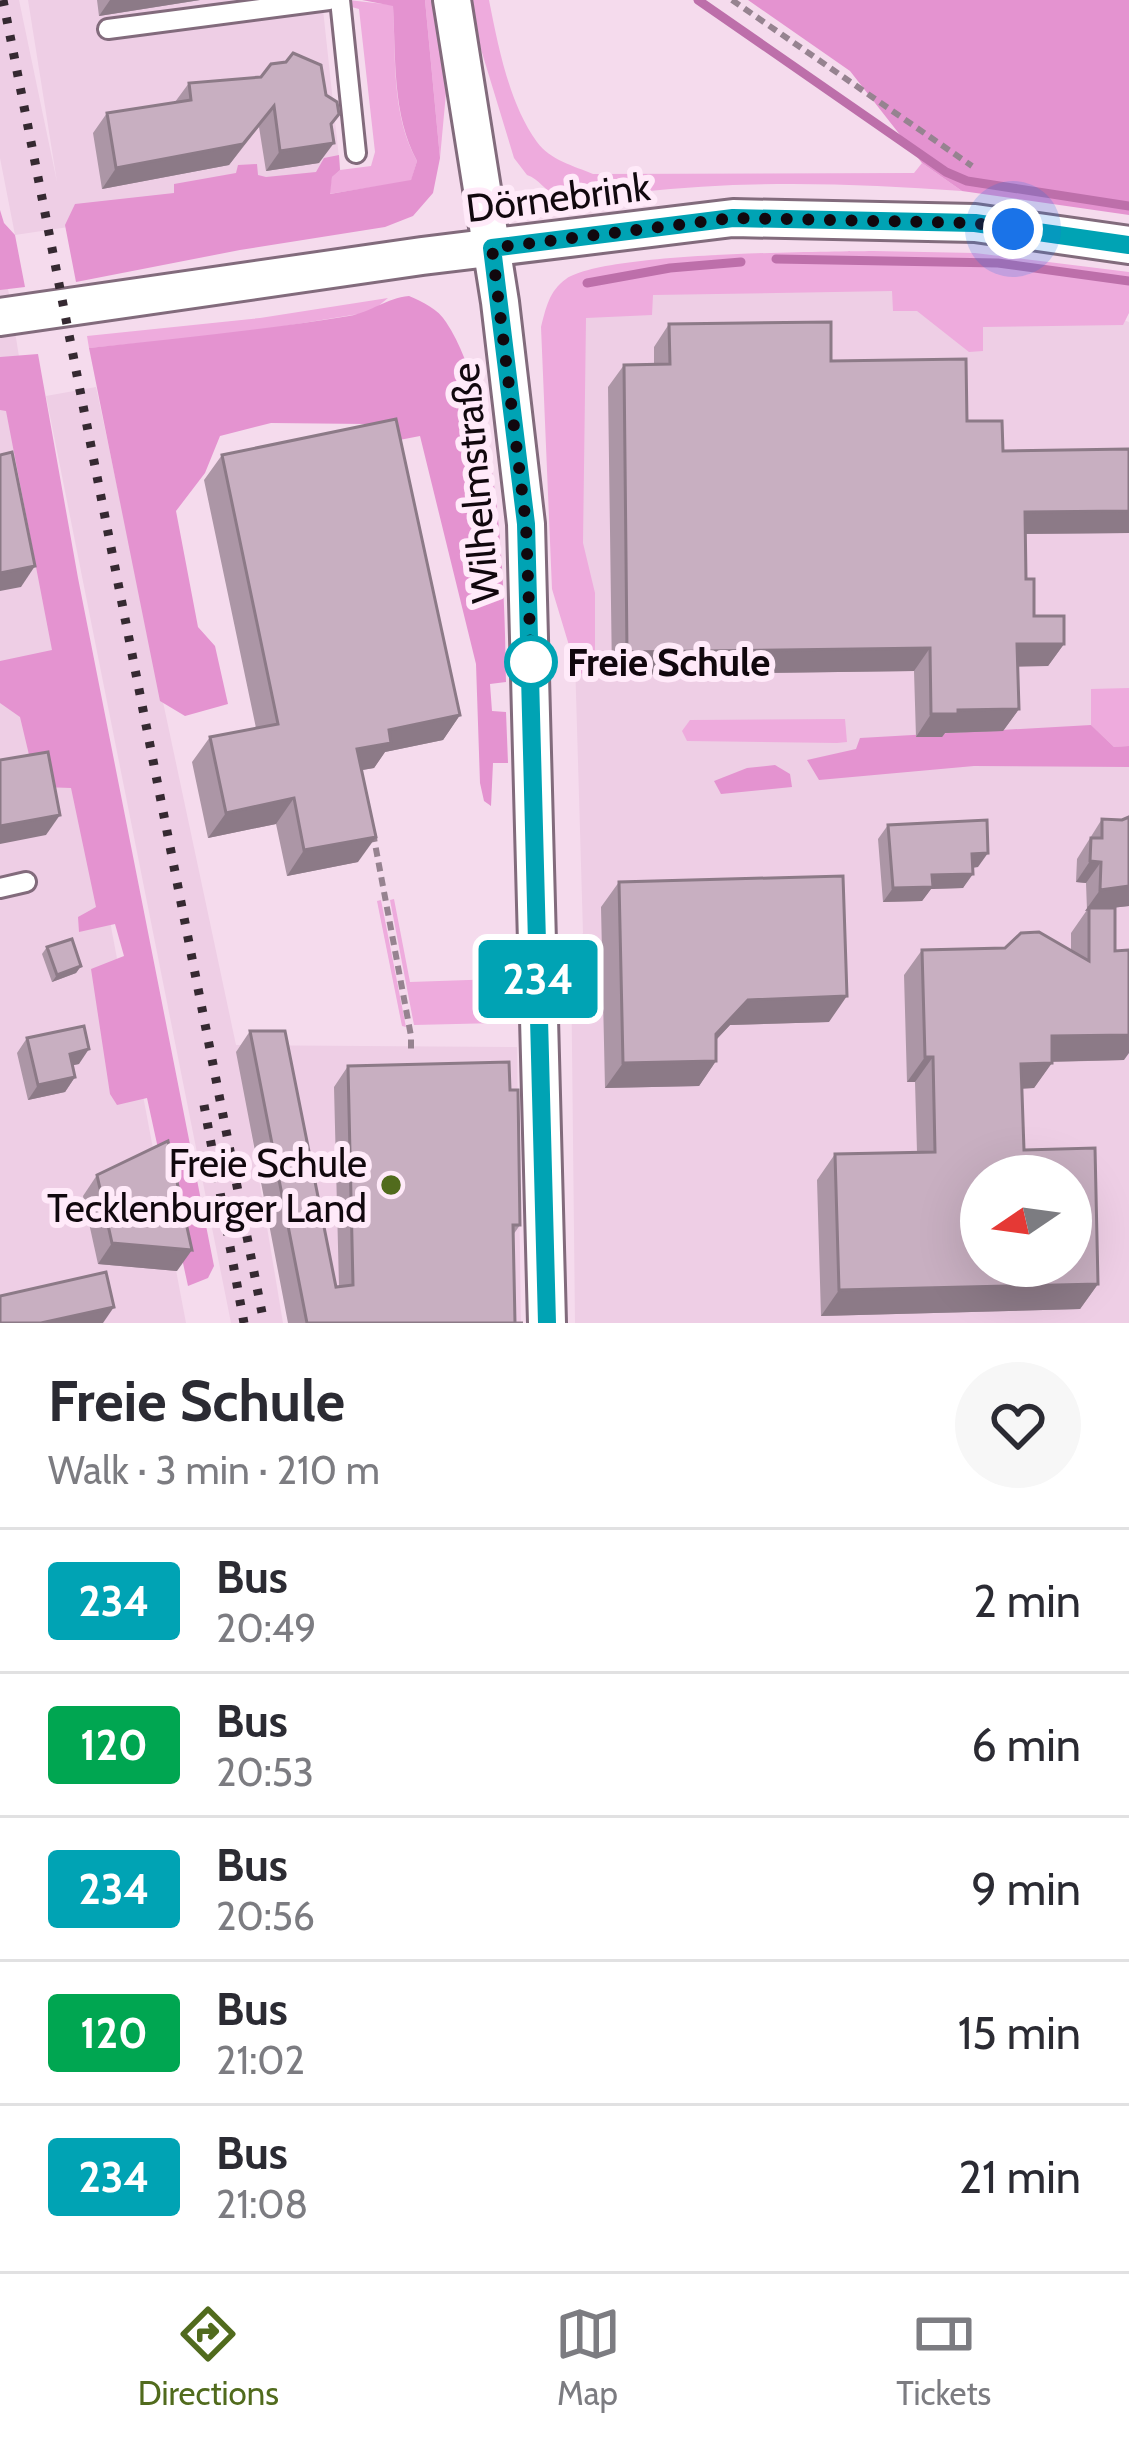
<!DOCTYPE html>
<meta charset="utf-8">
<style>
:root{--surface:#fff;--page:#f7f7f7;--text:#2b2b33;--muted:#7c7c81;--line:#e1e1e2;--accent:#516b1d}
body{margin:0;font-family:Cabin,sans-serif;background:var(--page);color:var(--text);height:100vh;display:flex;flex-direction:column;font-size:45px;white-space:nowrap}
*{box-sizing:border-box;margin:0}
p{font-size:39px;color:var(--muted)}
.icon{flex:none;width:66px;height:66px;fill:none;stroke:currentColor;stroke-width:2;stroke-linecap:round;stroke-linejoin:round}
.map{position:relative;height:1323px;overflow:hidden}
.details{display:flex;flex-direction:column;background:var(--surface);flex:1}
.details>*{flex:none}
.badge{padding:0 24px;border-radius:9px;font-size:42px;line-height:78px}
.needle{width:78px;rotate:257deg}
.controls{position:absolute;left:960px;top:1155px;display:grid;gap:24px}
.controls a{display:grid;place-items:center;width:132px;height:132px;border-radius:50%;background:var(--surface);box-shadow:0 12px 48px #0002;font-size:60px}
.you{position:absolute;width:60px;height:60px;margin:-30px;border:9px solid #fff;border-radius:50%;background:#1a73e8;box-shadow:0 0 0 18px #1a73e833}
.map>.badge{position:absolute;translate:-50% -50%;box-shadow:0 0 0 6px #fff}
.round{display:grid;place-items:center;flex:none;width:126px;height:126px;border-radius:63px;background:var(--page)}
.overview{display:flex;align-items:center;justify-content:space-between;height:204px;padding:0 48px}
h1{font-size:57px;font-weight:700;line-height:90px}
ul{padding:0;list-style:none}
li{display:flex;align-items:center;gap:36px;height:144px;padding:0 48px;border-top:3px solid var(--line)}
li div{flex:1}
li b{display:block;font-size:45px}
li em{font-style:normal}
li .badge{min-width:132px;font-weight:700;text-align:center}
.menu{display:flex;justify-content:space-around;align-items:center;height:168px;border-top:3px solid var(--line);background:var(--surface);font-size:33px;color:var(--muted)}
.menu a{display:grid;justify-items:center;gap:6px}
.menu .selected{color:var(--accent)}
.map>svg:first-child{display:block}
</style>
<div class="map">
<svg width="1129" height="1323" viewBox="0 0 1129 1323">
<rect width="100%" height="100%" fill="#f5dbed"/>
<g fill="#eecee5" fill-rule="evenodd">
<path d="M0 0H19L57 182 28 0H322L342 186 15 235 0 158Z"/>
<path d="M0 239 112 932 186 1323H0Z"/>
<path d="M1011 276 1129 322V1323H575L571 956 583 933 565 317 579 289ZM981 1176H1071V1266H981Z"/>
<path d="M96 387 236 1045 517 1047 521 1323H289L250 1125 283 1323H231L46 396Z"/>
</g>
<g fill="#eeabdd">
<path d="M348 0 393 5C396 58 391 114 417 161L411 181 329 194 332 177 340 170 371 166 375 152 359 9 348 6Z"/>
<path d="M425 0H436L447 82 440 158Z"/>
<path d="M466 0H489C498 45 509 104 537 142 550 160 574 166 593 174L914 173 922 163 962 191C854 183 747 180 639 192 615 195 581 205 557 196 545 191 539 179 527 175L514 158Z"/>
<path d="M873 251 975 253 1129 272V313L1123 325 983 327V351L969 352 917 311H893L892 291 653 295 652 315 586 318 583 543 595 593V678L577 672 552 589 541 327C546 308 549 291 566 279 604 252 817 252 873 251Z"/>
<path d="M388 298 371 312 235 334 89 348 87 336 260 318Z"/>
<path d="M1129 688V746L1114 747 1091 725V689Z"/>
<path d="M845 719 847 742 837 743 687 741 682 731 690 720Z"/>
<path d="M394 899 410 982 498 979V1023L414 1025 390 900Z"/>
<path d="M381 900 406 1027 402 1026 377 901Z"/>
</g>
<g fill="#e493d0">
<path d="M362 0H425L440 158 433 193 413 216 385 227 240 250 76 282 65 225 75 204 174 193V184L236 173 238 165 257 164 258 175 266 177 316 172 324 158 339 155 340 170 332 177 330 194 411 180 417 161C392 114 396 59 393 6Z"/>
<path d="M748 0H1129V215L962 191 922 163 850 71Z"/>
<path d="M0 210 4 223 15 235 25 287 0 290Z"/>
<path d="M409 296C423 302 438 309 446 322 499 402 505 586 506 682L490 684 492 711 506 712 508 763H493L491 806 484 801 480 783 476 664 420 436 384 443 367 424 271 423 220 436 205 473 176 511 198 627 215 646 228 704 185 716 160 701 89 348C176 339 262 330 349 316 372 312 386 298 409 296Z"/>
<path d="M38 354 78 578 214 1266 208 1278 188 1286 147 1098 117 1105 110 1094 91 969 124 956 115 924 79 932 78 917 96 907 71 788 43 787 30 759 20 717 0 703V661L52 650 6 411 0 410V357Z"/>
<path d="M1091 725 1114 747 1129 746V767L974 766 819 780 807 760 856 749 860 738Z"/>
<path d="M775 765 790 774 792 787 721 794 714 781 747 768Z"/>
</g>
<g fill="none" stroke-linecap="round" stroke-linejoin="round">
<g stroke="#bd6faa" stroke-width="9">
<path d="M698 0 946 172 967 181 1129 206"/>
<path d="M776 259 998 263 1129 281"/>
<path d="M587 283 670 268 741 262"/>
</g>
<g stroke="#826b7c" stroke-width="24">
<g id="lane">
<path d="M340 0 356 153"/>
<path d="M108 29 329 0"/>
<path d="M0 888 26 882"/>
</g>
</g>
<g stroke="#826b7c" stroke-width="42">
<g id="street">
<path d="M452 0 500 302 526 524 547 1323"/>
<path d="M0 317 422 256 733 218 975 223 1129 245"/>
</g>
</g>
<g stroke="#968390" stroke-width="6" stroke-dasharray="9 6" stroke-linecap="butt">
<path d="M732 0 972 166"/>
<path d="M373 833 411 1036V1052"/>
</g>
<use href="#lane" stroke="#fff" stroke-width="18"/>
<use href="#street" stroke="#fff" stroke-width="36"/>
<g stroke="#352931" stroke-width="9" stroke-dasharray="6 12" stroke-linecap="butt">
<path d="M3 0 264 1323"/>
<path d="M204 1105 244 1323"/>
</g>
</g>
<g fill="#ac96a6">
<path d="M97 0H200L99 16Z"/>
<path d="M189 83 331 125 319 163 266 171 259 127 229 165 102 189 93 133 107 113 175 102Z"/>
<path d="M669 324 831 361 967 421 1003 451 1129 533 1025 534 1026 579 1034 616 1064 644 1048 666H1018L1019 709 1003 731 945 733 942 737H916L914 671 612 675 608 387 624 365 654 364V347Z"/>
<path d="M222 455 460 715 443 740 385 752 374 768 362 770 358 862 287 876 276 824 208 838 192 762 210 737 256 728 204 480Z"/>
<path d="M1129 817V906L1110 908 1124 1060 1052 1062 1034 1088 1022 1089 1024 1150 1098 1284 1080 1309 821 1316 817 1180 835 1154 917 1152 915 1082H907L904 975 922 950 1071 951V933L1087 910 1086 883 1076 882 1077 859 1102 819 1122 820Z"/>
<path d="M888 825 978 867 973 868 963 888 931 889 922 901 883 902 878 839Z"/>
<path d="M619 882 829 1022 730 1025 716 1040V1061L699 1086 605 1088 601 907Z"/>
<path d="M47 947 81 966 76 973 52 982 42 954Z"/>
<path d="M250 1031 336 1287 339 1286 334 1087 348 1066 510 1090 520 1225 513 1235 515 1323H523H288L236 1052Z"/>
<path d="M27 1038 79 1064 72 1065 75 1077 65 1092 28 1100 17 1053Z"/>
<path d="M97 1175 177 1271 98 1264 83 1196Z"/>
</g>
<g fill="#8c7a87">
<path d="M110 0H200L99 16Z"/>
<path d="M274 106 229 165 102 189 116 168Z"/>
<path d="M334 143 319 163 266 171 280 151Z"/>
<path d="M1129 511V533L1009 534 1025 512Z"/>
<path d="M35 566 21 587 0 591V573Z"/>
<path d="M1017 644H1064L1048 666 1002 667Z"/>
<path d="M930 648 914 671 612 675 627 652Z"/>
<path d="M1019 709 1003 731 945 733 942 737H916L931 714 958 710Z"/>
<path d="M460 715 443 740 385 752 374 768 339 774 357 749 389 730Z"/>
<path d="M294 798 276 824 208 838 226 813Z"/>
<path d="M60 815 46 835 0 844V826Z"/>
<path d="M376 837 358 862 287 876 304 850Z"/>
<path d="M988 853 978 867 962 868 972 854Z"/>
<path d="M1090 861 1101 862 1086 883 1076 882Z"/>
<path d="M973 874 963 888 931 889 922 901 883 902 893 888 932 875Z"/>
<path d="M1129 886V906L1085 911 1100 890Z"/>
<path d="M81 966 76 973 52 982 57 975Z"/>
<path d="M847 996 829 1022 730 1025 698 1059 716 1034 748 1000Z"/>
<path d="M1129 1035V1053L1124 1060 1034 1062 1052 1036Z"/>
<path d="M89 1049 79 1064 60 1068 70 1054Z"/>
<path d="M925 1057H933L915 1082H907Z"/>
<path d="M716 1061 699 1086 605 1088 623 1063Z"/>
<path d="M1052 1063 1034 1088 1004 1089 1021 1064Z"/>
<path d="M75 1077 65 1092 28 1100 38 1085Z"/>
<path d="M112 1243 192 1250 177 1271 98 1264Z"/>
<path d="M1098 1284 1080 1309 821 1316 839 1290Z"/>
<path d="M114 1307 103 1323H41Z"/>
</g>
<g fill="#c8afc1" stroke="#8c7a87" stroke-width="3" fill-rule="evenodd">
<path d="M293 53 321 65 326 95 337 102 339 114 331 124 334 143 280 151 274 106 243 144 116 168 107 113 191 100 189 83 261 77 271 64 286 62Z"/>
<path d="M831 322V361L966 359 967 421H1002L1003 451 1129 449V511L1025 512 1026 579H1034V616H1064V644H1017L1019 709 958 710V714H931L930 648 627 652 624 365 670 364 669 324Z"/>
<path d="M396 419 460 715 389 730 391 743 357 749 376 837 304 850 294 798 226 813 210 737 278 724 222 455Z"/>
<path d="M12 452 35 566 0 573V455Z"/>
<path d="M48 752 60 815 0 826V760Z"/>
<path d="M1129 817V886L1100 890 1101 862 1090 861 1091 838H1102V819L1122 820Z"/>
<path d="M987 820 988 853 972 854 973 874 932 875 933 887 893 888 888 825Z"/>
<path d="M843 876 847 996 748 1000 716 1034V1061L623 1063 619 882Z"/>
<path d="M1089 908H1115V951L1129 950V1035L1052 1036V1063L1021 1064 1024 1150 1095 1148 1098 1284 839 1290 835 1154 935 1152 933 1057H925L922 950 1005 948 1021 933 1039 932 1089 961ZM981 1176H1071V1266H981Z"/>
<path d="M72 939 81 966 57 975 47 947Z"/>
<path d="M84 1026 89 1049 70 1054 75 1077 38 1085 27 1038Z"/>
<path d="M250 1031H285L336 1287 353 1285 348 1066 509 1062 510 1090H518L520 1225H513L515 1323H523H307Z"/>
<path d="M168 1141 192 1250 112 1243 97 1175Z"/>
<path d="M106 1272 114 1307 41 1323H0V1296Z"/>
</g>
<g fill="none" stroke-linecap="round" stroke-linejoin="round">
<g stroke="#fff" stroke-width="27">
<path id="line" d="M547 1323 526 524 492 248 733 218 975 223 1129 245"/>
</g>
<use href="#line" stroke="#00a3b4" stroke-width="18"/>
<path stroke="#11080e" stroke-width="12" stroke-dasharray="0 21.6" d="M531 662 526 524 492 248 733 218 975 223 1013 229"/>
</g>
<circle fill="#fff" stroke="#00a3b4" stroke-width="6" cx="531" cy="662" r="24"/>
<circle fill="#516b1d" stroke="#ffeaf9" stroke-width="4.5" cx="391" cy="1185" r="12"/>
<g text-anchor="middle" dominant-baseline="central" stroke-width="12" stroke-linejoin="round" paint-order="stroke">
<g font-size="39" fill="#11080e" stroke="#ffeaf9">
<text transform="translate(558 197) rotate(-7)">Dörnebrink</text>
<text transform="translate(475 483) rotate(-95)">Wilhelmstraße</text>
</g>
<g font-size="39" font-weight="bold" fill="#11080e" stroke="#ffeaf9" text-anchor="start">
<text x="567" y="662">Freie Schule</text>
</g>
<g font-size="39" fill="#11080e" stroke="#ffeaf9" text-anchor="end">
<text x="367" y="1163">Freie Schule<tspan x="367" dy="45">Tecklenburger Land</tspan></text>
</g>
</g>
</svg>
<div class="controls">
<a><svg class="needle" viewBox="-14 -14 28 28"><path d="M0-13l5 13h-10z" fill="#e53935"/><path d="M0 13l5-13h-10z" fill="#7c7c81"/></svg></a>
</div>
<div class="you" style="left:1013px;top:229px"></div>
<b class="badge" style="left:538px;top:979px;background:#00a3b4;color:#fff">234</b>
</div>
<section class="details">
<div class="overview"><div><h1>Freie Schule</h1><p>Walk · 3 min · 210 m</p></div><a class="round"><svg class="icon" aria-label="heart" viewBox="0 0 24 24"><path d="M12 20l-8-8c-3-5 5-10 8-4 3-6 11-1 8 4z"/></svg></a></div>
<ul>
<li><span class="badge" style="background:#00a3b4;color:#fff">234</span><div><b>Bus</b><p>20:49</p></div><em>2 min</em></li>
<li><span class="badge" style="background:#00a651;color:#fff">120</span><div><b>Bus</b><p>20:53</p></div><em>6 min</em></li>
<li><span class="badge" style="background:#00a3b4;color:#fff">234</span><div><b>Bus</b><p>20:56</p></div><em>9 min</em></li>
<li><span class="badge" style="background:#00a651;color:#fff">120</span><div><b>Bus</b><p>21:02</p></div><em>15 min</em></li>
<li><span class="badge" style="background:#00a3b4;color:#fff">234</span><div><b>Bus</b><p>21:08</p></div><em>21 min</em></li>
</ul>
</section>
<nav class="menu">
<a class="selected"><svg class="icon" aria-label="directions" viewBox="0 0 24 24"><path d="M12 3l9 9-9 9-9-9zM9 14v-3h6M13 9l2 2-2 2"/></svg>Directions</a>
<a><svg class="icon" aria-label="map" viewBox="0 0 24 24"><path d="M3 6l6-2 6 2 6-2v14l-6 2-6-2-6 2zM9 4v14M15 6v14"/></svg>Map</a>
<a><svg class="icon" aria-label="tickets" viewBox="0 0 24 24"><path d="M3 7h18v10H3zM15 7v10"/></svg>Tickets</a>
</nav>
